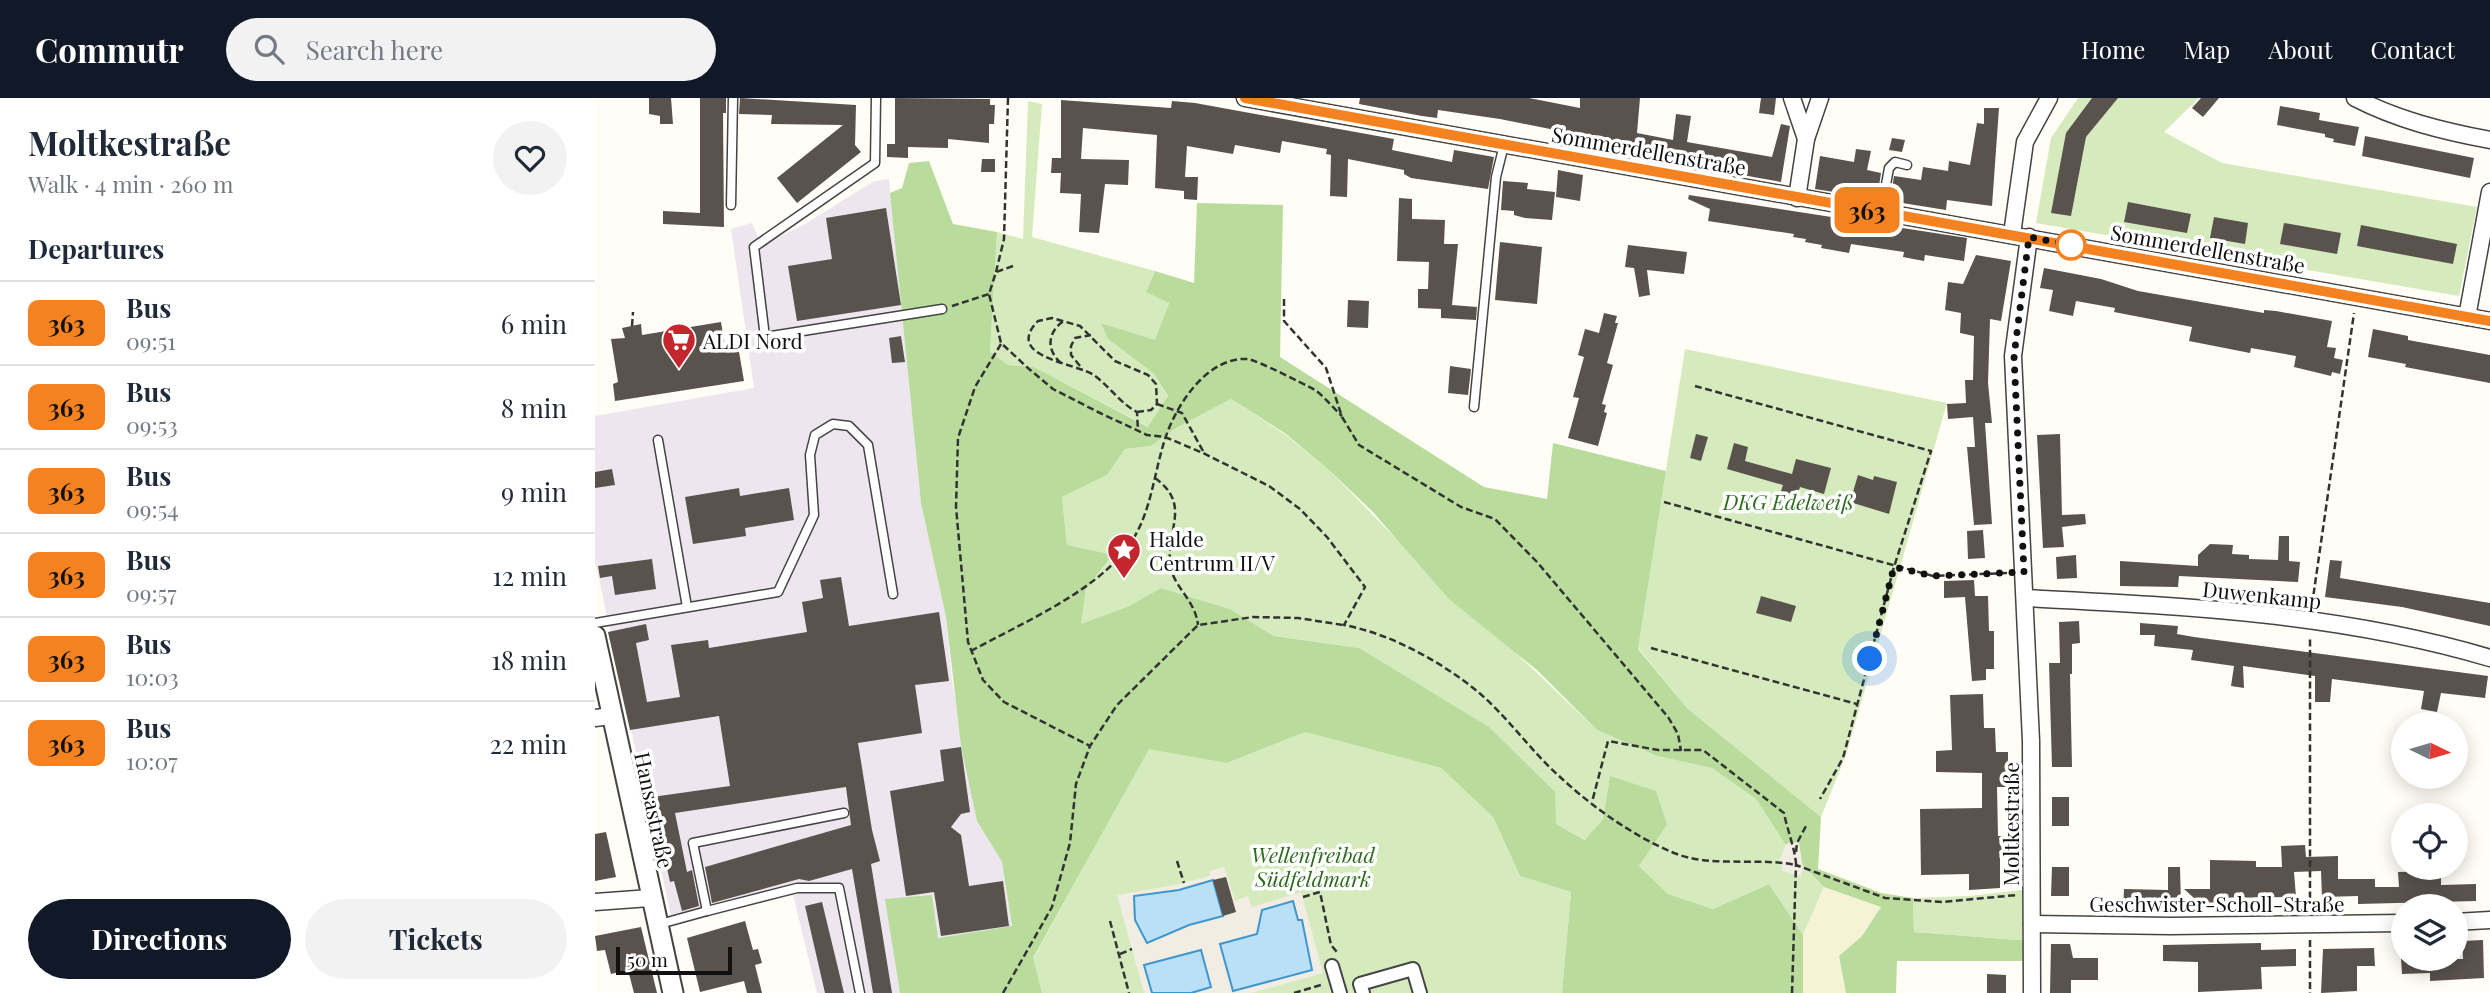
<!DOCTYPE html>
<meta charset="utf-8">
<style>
:root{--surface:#fff;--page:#f2f2f3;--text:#1f2937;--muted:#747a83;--line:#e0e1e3;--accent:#111827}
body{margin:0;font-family:"Playfair Display",serif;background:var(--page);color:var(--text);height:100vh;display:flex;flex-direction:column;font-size:26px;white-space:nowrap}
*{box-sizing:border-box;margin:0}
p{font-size:23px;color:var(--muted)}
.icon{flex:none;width:38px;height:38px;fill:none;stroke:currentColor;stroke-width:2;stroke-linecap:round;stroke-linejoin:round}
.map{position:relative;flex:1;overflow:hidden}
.details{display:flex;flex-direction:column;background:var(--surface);width:595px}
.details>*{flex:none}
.badge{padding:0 14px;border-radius:10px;font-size:24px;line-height:46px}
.needle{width:46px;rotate:95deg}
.tools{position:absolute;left:1796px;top:614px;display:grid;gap:14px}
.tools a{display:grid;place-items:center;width:77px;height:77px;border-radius:50%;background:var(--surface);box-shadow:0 4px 18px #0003;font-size:35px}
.scale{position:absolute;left:21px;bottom:18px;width:116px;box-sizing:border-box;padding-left:7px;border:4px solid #111;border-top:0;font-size:19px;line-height:24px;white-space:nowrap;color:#111;-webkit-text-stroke:5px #fff;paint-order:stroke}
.you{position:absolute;width:35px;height:35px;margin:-18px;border:5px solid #fff;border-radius:50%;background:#1a73e8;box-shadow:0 0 0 10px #1a73e833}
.map>.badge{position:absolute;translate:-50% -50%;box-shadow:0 0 0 4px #fff}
h2{padding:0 28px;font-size:26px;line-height:63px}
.round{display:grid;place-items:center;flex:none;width:74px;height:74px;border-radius:37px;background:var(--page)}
.head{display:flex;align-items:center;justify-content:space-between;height:119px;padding:0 28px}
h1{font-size:33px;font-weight:700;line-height:52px}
.button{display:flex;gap:14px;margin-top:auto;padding:14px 28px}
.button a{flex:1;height:80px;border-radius:42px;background:var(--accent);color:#fff;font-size:28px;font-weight:700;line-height:80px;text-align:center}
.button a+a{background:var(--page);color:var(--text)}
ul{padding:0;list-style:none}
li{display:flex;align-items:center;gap:21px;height:84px;padding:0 28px;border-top:2px solid var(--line)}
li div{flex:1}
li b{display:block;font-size:26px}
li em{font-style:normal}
li .badge{min-width:77px;font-weight:700;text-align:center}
header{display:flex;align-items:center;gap:42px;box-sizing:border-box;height:98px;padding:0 35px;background:var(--accent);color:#fff}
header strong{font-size:33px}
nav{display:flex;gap:38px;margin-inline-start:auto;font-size:24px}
.search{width:490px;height:63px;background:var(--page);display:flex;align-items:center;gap:18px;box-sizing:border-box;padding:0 24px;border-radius:38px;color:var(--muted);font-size:26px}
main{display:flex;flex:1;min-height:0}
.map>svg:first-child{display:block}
</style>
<header>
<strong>Commutr</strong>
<div class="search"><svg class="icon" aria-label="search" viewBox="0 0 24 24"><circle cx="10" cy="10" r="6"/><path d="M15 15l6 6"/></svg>Search here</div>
<nav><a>Home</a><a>Map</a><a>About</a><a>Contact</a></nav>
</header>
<main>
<section class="details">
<div class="head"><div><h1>Moltkestraße</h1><p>Walk · 4 min · 260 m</p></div><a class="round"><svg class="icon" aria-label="heart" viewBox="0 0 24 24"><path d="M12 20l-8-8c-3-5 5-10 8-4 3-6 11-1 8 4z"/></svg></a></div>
<h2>Departures</h2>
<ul>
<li><span class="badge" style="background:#f58220;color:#111">363</span><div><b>Bus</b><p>09:51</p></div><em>6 min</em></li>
<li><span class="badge" style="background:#f58220;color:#111">363</span><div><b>Bus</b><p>09:53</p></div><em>8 min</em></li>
<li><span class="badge" style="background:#f58220;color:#111">363</span><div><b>Bus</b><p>09:54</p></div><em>9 min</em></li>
<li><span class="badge" style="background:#f58220;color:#111">363</span><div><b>Bus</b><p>09:57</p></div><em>12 min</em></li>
<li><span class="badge" style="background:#f58220;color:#111">363</span><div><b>Bus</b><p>10:03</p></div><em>18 min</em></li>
<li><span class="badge" style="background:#f58220;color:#111">363</span><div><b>Bus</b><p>10:07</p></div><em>22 min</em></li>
</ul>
<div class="button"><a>Directions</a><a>Tickets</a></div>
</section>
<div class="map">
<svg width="1895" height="895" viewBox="0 0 1895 895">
<rect width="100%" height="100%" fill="#fffdf5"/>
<path fill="#eee6ef" d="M294 81 326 405 351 519 357 583 382 723 407 764 417 829 343 840 291 801 305 895H222L198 797 78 828 0 462V318L159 290 136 131 157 125 167 148 210 126 279 83Z"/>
<path fill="#f6f3d4" d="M1229 789 1286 809 1267 838 1244 858 1251 895H1208V837Z"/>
<g fill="#d5ebbd">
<path d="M1483 0H1604L1569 34 1627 65 1882 109 1864 198 1441 125 1456 40Z"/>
<path d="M433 3 447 6 437 139 560 173 551 194 574 204 560 243 507 225 513 241 559 276 573 299 554 329 439 269 413 267 395 254 402 134 428 141Z"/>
<path d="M1090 251 1352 305 1251 657 1226 719 1092 610 1043 550Z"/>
<path d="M636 301 691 337 736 374 812 452 1002 632 1062 658 1117 670 1161 701 1196 755 1229 789 1208 837 1174 786 1118 811 1073 796 1044 768 1072 727 1015 679 1008 721 991 742 961 726 764 550 679 538 635 511 566 490 532 509 485 527 491 491 518 458 472 447 467 399 512 377 530 351 556 348 581 330Z"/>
<path d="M710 634 846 670 898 719 925 778 976 794 967 895H447L438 861 554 650 632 665Z"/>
<path d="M1436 791V843L1319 834 1318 800 1374 798Z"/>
</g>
<path fill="#b9dc9c" d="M334 63 358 126 402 134 395 254 413 267 439 269 553 329 573 298 559 276 513 241 506 225 560 242 574 205 551 194 560 173 599 185 602 105 688 107 685 259 889 389 952 401 958 345 1071 373 1043 551 1092 610 1226 719 1223 771 1286 795 1318 800 1319 834 1436 843 1437 863H1302L1301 895H1251L1244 858 1267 838 1286 809 1229 789 1196 755 1161 701 1117 670 1062 658 1002 632 943 573 854 501 777 413 736 374 691 336 636 301 581 330 556 348 530 351 512 377 467 399 472 447 518 457 491 491 486 526 532 509 566 490 635 511 679 538 764 550 894 629 960 694 961 726 990 742 1008 721 1015 678 1061 693 1072 727 1044 768 1073 796 1118 811 1174 786 1208 837V895H967L976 794 925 778 898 719 846 670 710 634 632 665 554 651 438 860 447 895H305L290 801 337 797 343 840 417 828 407 764 382 723 366 648 351 519 326 405 295 95 307 90 314 65Z"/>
<g fill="#f1ede2" fill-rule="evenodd">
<path d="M1196 744 1204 745 1208 770 1206 778 1187 773 1185 761 1191 746Z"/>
<path d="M629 769 640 803 653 798 657 809 706 794 728 875 657 895H596L616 889 550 867 557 895H549L522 797 580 787 615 778V773ZM618 783 628 818 594 827 544 833 538 814 539 799 584 792ZM707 822 712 852 626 846 662 836Z"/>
</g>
<g fill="#b9e0f7" stroke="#3f96cf" stroke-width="2">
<path d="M618 782 628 818 594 827 552 845 540 822 539 798 584 792Z"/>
<path d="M698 803 703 822H707L717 872 638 893 625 846 662 836 667 812Z"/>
<path d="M606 852 616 889 596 895H557L549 867Z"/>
</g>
<g fill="#5a524d">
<path d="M54 0H76L78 26H65V18L54 16Z"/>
<path d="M105 0H131V15H128L129 129 68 126V113L105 115Z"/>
<path d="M145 0 261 7 260 47 266 54 202 105 182 80 248 27 176 26 177 17 144 16Z"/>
<path d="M300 0 395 1V7H400L399 26H394V45L353 41V50L313 49V60L292 59V46H300Z"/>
<path d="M765 0H934L985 10V0H1045L1042 35 1078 42 1081 16 1096 18 1092 44 1177 59 1186 26 1195 28 1186 84 964 44 965 33 905 21 843 12 842 20 827 18 764 6Z"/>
<path d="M1166 0H1181L1179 17 1164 15Z"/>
<path d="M1497 0H1523L1491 39 1476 118 1456 115 1471 35Z"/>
<path d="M1606 0H1624L1608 19 1597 10Z"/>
<path d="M466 2 576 10 577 3 600 5 799 41 797 52 857 64 859 52 899 59 893 91 816 80 809 76V72L753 61 752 99 735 98 736 57 731 56 732 51 687 43 685 55 640 47 638 56 592 48 590 79H603L602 102 589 101V93L560 90 562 37 488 30 486 61 534 62 533 87 510 86 504 135 484 134 486 96 465 95 466 75H456L457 60H466Z"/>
<path d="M1685 8 1725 15 1724 22 1764 29 1760 48 1738 44 1739 41 1730 39V36L1682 27Z"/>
<path d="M1389 10H1404L1397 108 1352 102 1351 112 1295 103 1299 78 1326 82 1328 69 1353 73 1354 63 1375 67 1382 25 1389 26Z"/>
<path d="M1770 38 1879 60 1875 80 1767 58Z"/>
<path d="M1297 40 1310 42 1307 54 1294 52Z"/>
<path d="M1261 51 1276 53 1272 72 1286 75 1282 101 1220 91 1225 58 1259 64Z"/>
<path d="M387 61H400V74H386Z"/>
<path d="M963 72 988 77 985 103 961 99Z"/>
<path d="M908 83 933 85 932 91 960 94 957 122 930 120 919 117V113L906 112Z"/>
<path d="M1094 97 1372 140 1369 163 1330 157 1329 163 1308 159 1309 154 1256 146 1254 155 1226 150 1227 147 1210 144 1211 141 1198 139 1199 136 1113 123 1115 111 1093 101Z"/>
<path d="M804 100 817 101V121L850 122 849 146H863L857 207 882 209 881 222 846 220V211L823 210V191H833L834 164 802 163Z"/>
<path d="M1533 104 1596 116 1592 135 1529 124Z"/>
<path d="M291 110 306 207 202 223 193 168 237 161 231 120Z"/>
<path d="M1619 119 1653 125 1650 146 1615 140Z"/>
<path d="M1689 125 1746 135 1742 156 1685 146Z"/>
<path d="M1766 127 1862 146 1858 166 1762 148Z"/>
<path d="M905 144 947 149 942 206 900 202Z"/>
<path d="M1033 147 1092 154 1089 176 1052 172 1055 197 1044 199 1039 170 1030 169Z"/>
<path d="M1381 157 1416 163 1406 223 1395 221 1393 285 1397 325H1390L1397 426 1379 427 1372 349H1380L1378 319 1353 321 1352 306 1371 305 1370 282H1378L1379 238 1365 235 1366 215 1350 212 1353 184 1368 186Z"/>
<path d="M1449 170 1506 181 1543 193 1669 215V212L1681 213 1737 223 1732 249 1741 250 1739 260 1748 262 1745 276 1737 274 1736 278 1699 269 1701 258 1656 250 1655 255 1594 243 1597 229 1519 214 1520 210 1481 203 1478 218 1454 213 1458 192 1445 190Z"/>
<path d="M753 202 774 203 773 230 752 229Z"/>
<path d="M1009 215 1022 218 1020 225H1023L1012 265 1018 267 1007 306 1011 307 1009 314 1012 315 1003 348 973 340 984 300 978 299 989 259 983 257 990 231 1004 235Z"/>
<path d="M126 224 131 254H144L149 283 20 303 18 286 23 284 16 241 30 240 27 230 46 226 47 237Z"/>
<path d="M1778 231 1813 238V242L1895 257V285L1810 269 1811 266 1773 259Z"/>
<path d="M306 238 310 264 297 265 294 240Z"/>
<path d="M855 268 876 271 873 297 853 295Z"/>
<path d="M1101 336 1113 339 1106 363 1095 360Z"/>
<path d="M1465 336 1467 417 1490 416 1491 426 1467 429 1469 449 1448 450 1442 337Z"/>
<path d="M1139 345 1153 349 1150 363 1197 376 1201 361 1236 370 1229 396 1205 389 1202 398 1186 393 1188 387 1132 371Z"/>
<path d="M17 371 20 387 0 390V374Z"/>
<path d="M1263 377 1278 382 1279 378 1302 384 1294 416 1255 404Z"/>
<path d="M144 390 145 398 194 390 199 422 150 430 151 438 98 446 90 399Z"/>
<path d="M1388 432 1390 460 1373 461 1372 433Z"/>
<path d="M1684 438H1694V463L1705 464 1703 484 1584 478 1583 489 1525 488V463L1603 468V457L1615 446 1638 447 1637 456 1654 457V461L1683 462Z"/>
<path d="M1481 457 1482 480 1462 481 1461 459Z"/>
<path d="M57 461 61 491 20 497 17 478 5 480 3 468Z"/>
<path d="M1735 462 1747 463 1745 480 1895 505V528L1807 509 1730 499Z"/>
<path d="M246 479 254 528 344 514 354 583 320 587 327 635 263 645 277 732 285 763 276 766 297 895H278L257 771 214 783 204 781 117 805 110 769 256 727 251 689 80 715 92 774 97 772 104 808 87 813 79 783 75 784 57 699 135 688 124 618 35 632 13 534 51 526 54 542 41 545 52 604 85 599 76 547 113 542 114 550 212 534 207 504 228 500 225 482Z"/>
<path d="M1379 482 1380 498H1393L1394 533H1399V571H1391V582L1377 583 1370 499 1349 500V483Z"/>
<path d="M1166 498 1201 508 1196 524 1161 515Z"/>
<path d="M1484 523 1485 545 1477 546V576H1475L1477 669H1457L1454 565H1465L1464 524Z"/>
<path d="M1545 525 1583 528 1582 536 1599 539 1893 578 1890 600 1846 595 1842 614 1826 611 1829 593 1737 581 1735 604H1720V578L1648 568 1649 590 1636 588 1639 568 1596 562 1598 552 1559 548 1560 537H1545Z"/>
<path d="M1388 596 1389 630H1400L1401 654H1413V689H1402L1403 738H1414L1415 758H1405V790L1374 792V776L1326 777 1325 711 1387 710V675L1341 674V653L1357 652 1355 597Z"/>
<path d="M366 649 375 714 366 716 356 729 366 737 374 788 408 783 414 828 346 838 339 794 311 798 295 693 349 683 345 652Z"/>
<rect x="1457" y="699" width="17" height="29"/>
<path d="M11 734 21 779 0 783V736Z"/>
<path d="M1710 747 1711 759 1743 758V781H1780V789H1804L1803 774 1846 773V787L1881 786V803L1763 806V798L1727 799 1726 773 1699 774 1701 799 1624 800V808L1609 809 1589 791H1615V762L1661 763V769H1687L1686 748Z"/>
<path d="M1457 769H1474V798H1456Z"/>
<path d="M1573 769H1585L1586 809 1528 813 1529 791 1573 792Z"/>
<path d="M631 779 641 814 628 818 618 782Z"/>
<path d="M227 804 249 895H230L210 808Z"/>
<path d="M150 823 158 852 163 851 167 865 160 867 167 895H152L149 883 105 894 92 840Z"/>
<path d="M46 829 53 858 62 895H39L33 872 16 876 10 852 2 853 0 838Z"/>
<path d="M1888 842 1889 880 1835 883V875L1807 876 1806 861H1868L1867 843Z"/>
<path d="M1666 845V852L1701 851V868L1666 869 1667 891 1603 894V864L1568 863V847Z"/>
<path d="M1456 846H1475L1478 860H1503V882H1476V895H1455Z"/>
<path d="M1779 850 1780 868H1762V893L1726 895 1728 851Z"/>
<path d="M1392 876 1411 877V895H1392Z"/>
</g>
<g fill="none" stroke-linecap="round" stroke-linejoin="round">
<g stroke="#444" stroke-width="11">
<g id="service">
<path d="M281 0 280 65 159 149 170 239 347 211"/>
<path d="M136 107 138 0"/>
<path d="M1286 114 1294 70 1300 64 1312 67"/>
<path d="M879 309 901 79 909 47"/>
<path d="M63 342 92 509"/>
<path d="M0 525 183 494 219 417 215 357 220 337 238 326 254 328 273 347 298 496"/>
<path d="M112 813 202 790H244L265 895"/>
<path d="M65 826 112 813 98 745 249 715"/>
</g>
</g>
<g stroke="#444" stroke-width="16">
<g id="pedestrian">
<path d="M737 868 745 895"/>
<path d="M768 895 765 886 818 871 825 895"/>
</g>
</g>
<g stroke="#444" stroke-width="19">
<g id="minor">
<path d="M650 0 1895 223"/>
<path d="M1197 0 1211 41"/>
<path d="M1760 0C1803 22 1847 33 1895 42"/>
<path d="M1202 100 1211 41 1225 0"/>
<path d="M1417 136 1430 44 1454 0"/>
<path d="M1434 139 1418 258 1436 643 1437 895"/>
<path d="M1872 219 1895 94"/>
<path d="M1431 500C1587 508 1744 515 1895 560"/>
<path d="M0 620 16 618"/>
<path d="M0 804 55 800"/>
<path d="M1860 824 1895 822"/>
<path d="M1437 826 1575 828 1808 825"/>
</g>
</g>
<g stroke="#444" stroke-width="23">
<path id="tertiary" d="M0 538 78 895"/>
</g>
<g stroke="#333" stroke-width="2.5" stroke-dasharray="7 3.5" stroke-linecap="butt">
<path d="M418 168 401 174 394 196 406 245 434 271 458 291 503 314 552 337 570 339 608 355 674 388 705 411 732 439 770 489 749 527C796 536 845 563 882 593 912 618 935 652 964 678 996 708 1038 738 1079 755 1117 770 1161 759 1201 767 1201 754 1192 731 1189 715L1108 652H1063L1013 643 997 704"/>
<path d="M401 174 409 141 413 0"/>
<path d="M689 201V223L731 270 747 319 764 347 866 409 900 421 942 464 1073 619 1083 636 1086 653"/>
<path d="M357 208 394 196"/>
<path d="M37 228 38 214"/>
<path d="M406 246 380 289 363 340 361 409 373 544 388 582 409 604 495 648"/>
<path d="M466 265C450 251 453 233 470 222"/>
<path d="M485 268 476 257V248L480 240 496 237"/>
<path d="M1100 288 1336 353 1299 469 1248 660 1225 701"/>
<path d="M562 306 587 315 608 353"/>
<path d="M542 314 556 312 562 306 561 286 553 277 520 263 485 228 457 220 443 223C407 260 484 265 500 278 515 289 525 305 542 314L543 333"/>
<path d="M560 380C596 406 572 430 575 464 576 488 600 500 603 527"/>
<path d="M1069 404 1338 478 1412 475"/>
<path d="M1717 507 1759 215"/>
<path d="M1056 550 1262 606"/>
<path d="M376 553C425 526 498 495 531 451 556 420 558 378 570 341 581 307 612 259 652 261 660 261 711 287 720 292 730 299 738 310 747 318"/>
<path d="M1201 754 1202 745 1211 728"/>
<path d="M582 763 589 785"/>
<path d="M708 799 725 794 736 847 742 854"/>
<path d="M1715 811V538"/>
<path d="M515 823 534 895"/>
<path d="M1715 842V895"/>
<path d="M525 856 537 851"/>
<path d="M408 895 457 809 475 745 481 686 495 648 522 607 603 527 658 519 703 520 748 527"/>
<path d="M699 895 729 886"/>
<path d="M1197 895 1201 767 1290 800 1347 804 1422 797"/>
</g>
<use href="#service" stroke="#fff" stroke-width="8"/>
<use href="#pedestrian" stroke="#fff" stroke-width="12"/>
<use href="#minor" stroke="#fff" stroke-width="16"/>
<use href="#tertiary" stroke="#fff" stroke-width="19"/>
</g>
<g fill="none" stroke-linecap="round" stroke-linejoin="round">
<g stroke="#fff" stroke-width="16">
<path id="line" d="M650 0 1895 223"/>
</g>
<use href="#line" stroke="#f58220" stroke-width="10"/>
<path stroke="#111" stroke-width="7" stroke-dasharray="0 12.6" d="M1275 561 1299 469 1338 478 1429 474 1419 258 1434 139 1476 147"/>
</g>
<defs>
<g id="supermarket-pin" transform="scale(1.75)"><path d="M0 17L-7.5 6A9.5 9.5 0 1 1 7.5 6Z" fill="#c4262e" stroke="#fff"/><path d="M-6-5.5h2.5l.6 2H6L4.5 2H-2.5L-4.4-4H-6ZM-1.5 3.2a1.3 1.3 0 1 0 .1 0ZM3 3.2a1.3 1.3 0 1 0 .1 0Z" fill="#fff"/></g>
<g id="sight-pin" transform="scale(1.75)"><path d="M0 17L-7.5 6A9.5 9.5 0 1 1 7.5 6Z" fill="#c4262e" stroke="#fff"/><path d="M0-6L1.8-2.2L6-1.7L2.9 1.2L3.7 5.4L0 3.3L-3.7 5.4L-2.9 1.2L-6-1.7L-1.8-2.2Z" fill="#fff"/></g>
</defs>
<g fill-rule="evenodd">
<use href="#supermarket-pin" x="84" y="242"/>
<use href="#sight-pin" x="529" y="452"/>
</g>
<circle fill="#fff" stroke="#f58220" stroke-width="3.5" cx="1476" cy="147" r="14"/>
<g text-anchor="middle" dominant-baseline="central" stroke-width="7" stroke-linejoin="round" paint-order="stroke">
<g font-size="21" fill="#111" stroke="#fff">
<text transform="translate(1054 52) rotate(10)">Sommerdellenstraße</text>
<text transform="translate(1613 150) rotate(10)">Sommerdellenstraße</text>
<text transform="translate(1667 496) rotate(6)">Duwenkamp</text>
<text transform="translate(60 712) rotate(78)">Hansastraße</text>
<text transform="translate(1415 726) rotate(-90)">Moltkestraße</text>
<text x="1622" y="805">Geschwister-Scholl-Straße</text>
</g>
<g font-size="21" fill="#111" stroke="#fff" text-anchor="start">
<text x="108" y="242">ALDI Nord</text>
<text x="554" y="440">Halde<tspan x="554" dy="24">Centrum II/V</tspan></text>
</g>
<g font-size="21" font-style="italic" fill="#2f6b1f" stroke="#fff">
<text x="1193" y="403">DKG Edelweiß</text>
<text x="718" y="756">Wellenfreibad<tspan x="718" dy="24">Südfeldmark</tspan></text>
</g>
</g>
</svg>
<div class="tools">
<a><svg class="needle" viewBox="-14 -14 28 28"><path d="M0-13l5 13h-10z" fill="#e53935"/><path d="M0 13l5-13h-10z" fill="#747a83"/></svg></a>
<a><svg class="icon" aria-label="locate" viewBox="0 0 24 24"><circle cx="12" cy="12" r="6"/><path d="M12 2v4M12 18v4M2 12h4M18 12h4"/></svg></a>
<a><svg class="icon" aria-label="layers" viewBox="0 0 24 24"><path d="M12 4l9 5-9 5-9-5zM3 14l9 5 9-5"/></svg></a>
</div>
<div class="scale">50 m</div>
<div class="you" style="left:1275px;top:561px"></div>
<b class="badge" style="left:1272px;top:112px;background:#f58220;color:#111">363</b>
</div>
</main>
